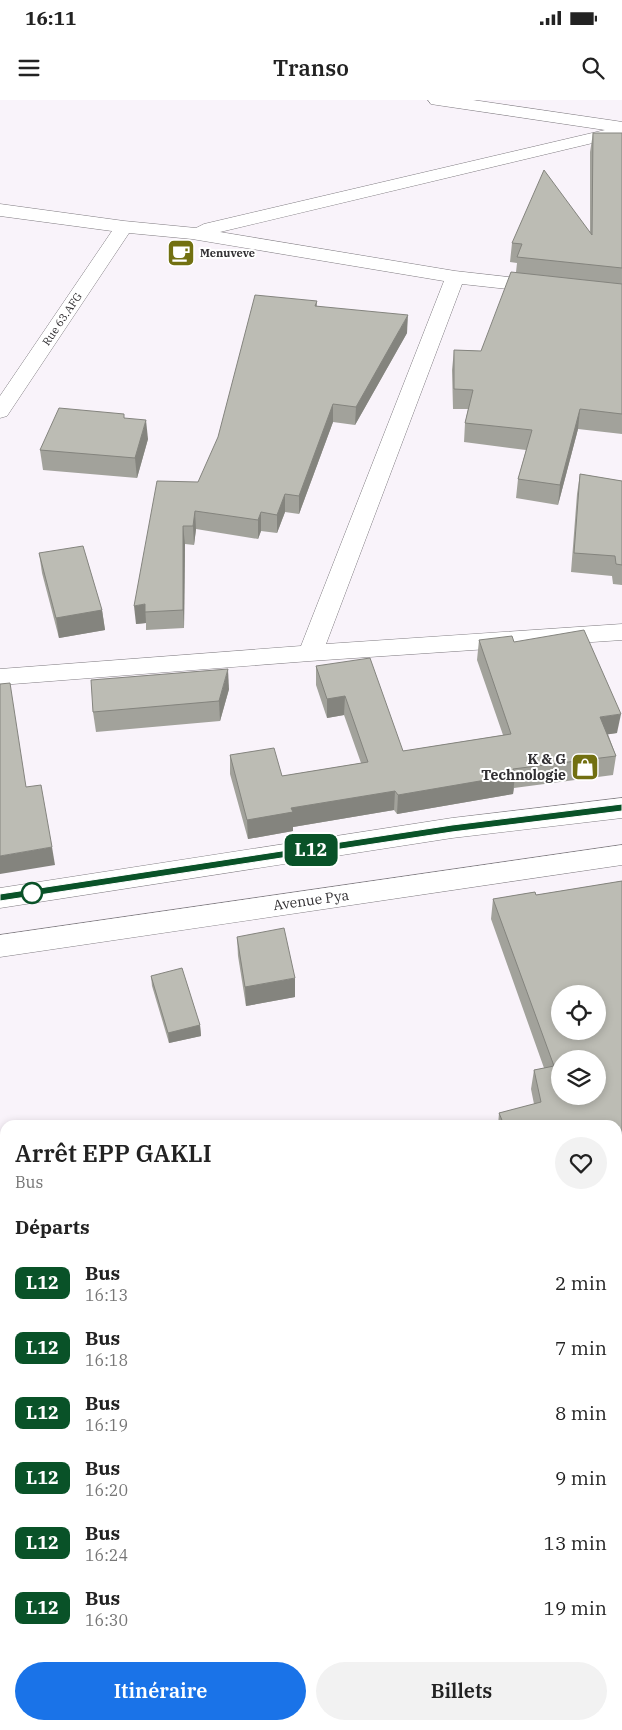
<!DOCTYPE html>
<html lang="fr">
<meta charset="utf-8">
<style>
:root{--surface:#fff;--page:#f2f2f2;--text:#222;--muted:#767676;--accent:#1a73e8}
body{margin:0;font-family:"IBM Plex Serif",serif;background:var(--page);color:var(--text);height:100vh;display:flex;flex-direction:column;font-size:19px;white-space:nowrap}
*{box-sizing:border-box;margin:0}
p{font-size:16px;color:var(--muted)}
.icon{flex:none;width:28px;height:28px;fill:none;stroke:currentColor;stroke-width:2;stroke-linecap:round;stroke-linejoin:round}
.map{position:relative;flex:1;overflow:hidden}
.drawer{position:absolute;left:0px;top:1020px;width:622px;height:610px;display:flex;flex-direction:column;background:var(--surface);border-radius:15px 15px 0 0;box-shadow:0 2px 8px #0003}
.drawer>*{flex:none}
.badge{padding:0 10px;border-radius:8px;font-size:18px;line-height:32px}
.controls{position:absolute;left:551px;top:885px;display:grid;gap:10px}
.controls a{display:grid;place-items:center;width:55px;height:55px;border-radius:50%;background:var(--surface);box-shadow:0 2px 8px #0003;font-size:25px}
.map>.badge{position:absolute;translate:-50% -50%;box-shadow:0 0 0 2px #fff}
h2{padding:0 15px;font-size:19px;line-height:45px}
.round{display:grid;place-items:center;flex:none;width:52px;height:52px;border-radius:26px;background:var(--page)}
.summary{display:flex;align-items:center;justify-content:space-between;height:85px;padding:0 15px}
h1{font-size:24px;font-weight:600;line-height:38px}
.button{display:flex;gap:10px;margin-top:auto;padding:10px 15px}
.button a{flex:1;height:58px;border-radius:30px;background:var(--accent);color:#fff;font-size:20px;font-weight:600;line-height:58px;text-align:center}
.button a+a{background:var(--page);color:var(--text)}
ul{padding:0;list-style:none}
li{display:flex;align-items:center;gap:15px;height:65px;padding:0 15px}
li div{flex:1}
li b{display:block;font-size:19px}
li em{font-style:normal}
li .badge{min-width:55px;font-weight:700;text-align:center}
.status{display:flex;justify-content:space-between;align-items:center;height:35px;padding:0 25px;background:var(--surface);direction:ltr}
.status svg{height:14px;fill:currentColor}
header{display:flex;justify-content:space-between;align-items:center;height:65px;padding:0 15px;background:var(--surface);font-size:22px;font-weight:600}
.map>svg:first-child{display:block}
</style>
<div class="status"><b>16:11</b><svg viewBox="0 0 49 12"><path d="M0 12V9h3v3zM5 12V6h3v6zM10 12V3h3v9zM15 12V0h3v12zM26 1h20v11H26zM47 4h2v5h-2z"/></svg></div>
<header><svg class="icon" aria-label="menu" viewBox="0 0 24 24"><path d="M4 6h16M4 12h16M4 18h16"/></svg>Transo<svg class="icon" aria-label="search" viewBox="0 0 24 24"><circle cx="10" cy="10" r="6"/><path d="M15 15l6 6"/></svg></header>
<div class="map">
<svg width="622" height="1630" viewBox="0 0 622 1630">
<rect width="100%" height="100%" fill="#f9f3fa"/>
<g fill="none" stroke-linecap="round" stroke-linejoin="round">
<g stroke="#7f7b80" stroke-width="1">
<g id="minor">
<path d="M428 0H473L616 21 622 22V36L220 132 455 171 544 181 551 183 554 187 551 191 544 193 462 184 326 544 622 524V540L310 561 0 585V569L301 546 444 181 192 139 129 133 7 316 0 318V296L112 131 0 116V104L124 121 196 128 204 124 605 30 437 5 431 4Z"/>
<path d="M622 1184V1214L618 1215V1186Z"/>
<path d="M5 1296V1328L0 1329V1297Z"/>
</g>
</g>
<g stroke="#7f7b80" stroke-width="1">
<g id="major">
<path d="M622 698V718L452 738 0 808V788L452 718Z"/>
<path d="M622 745V765L0 857V835Z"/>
</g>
</g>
<use href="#minor" fill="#fff" fill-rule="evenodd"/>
<use href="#major" fill="#fff" fill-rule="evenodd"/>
</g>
<g fill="#a2a29b" fill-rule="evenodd">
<path d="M593 33H622V334L578 329 558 405 516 398 518 379 526 350 464 342 465 323 468 309H453L452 270 454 250 481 251 516 172 517 163 510 162 512 143 590 132V52Z"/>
<path d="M317 201V206L407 233 355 325 333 322 299 414 285 412 277 433 261 431 258 439 196 429 194 445 185 444 184 528 146 530V523L136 524 198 382Z"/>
<path d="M124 318 148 339 137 378 43 370 40 350Z"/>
<path d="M580 374 622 381V485L613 484 612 476 571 472 577 394Z"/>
<path d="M39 453 102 510 105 530 59 538 42 473Z"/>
<path d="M479 540 514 542 617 633 608 634 616 656 613 675 514 688 513 694 397 714 394 710 293 727V731L248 739 230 674V655L282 676 361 663 344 615 327 618 316 585V566L403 651 503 635 477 560Z"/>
<path d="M229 589 220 621 96 632 93 612Z"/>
<path d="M622 781V1120L618 1121V1025H498L499 1013 534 1004 531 989 534 970 544 968 491 819 493 799 535 792 536 795ZM560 894H598V931H560ZM560 959H598V996H560Z"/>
<path d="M237 837 295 897 246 906 238 856Z"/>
<path d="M151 876 200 925 201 936 169 943 152 886Z"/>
<path d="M622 1257V1294L618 1280V1272Z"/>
</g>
<g fill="#84847e">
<path d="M408 215 407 233 355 325 356 307Z"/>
<path d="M333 304V322L299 414V396Z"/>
<path d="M580 309 578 329 558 405 560 385Z"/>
<path d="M146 320 148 339 137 378 135 358Z"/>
<path d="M285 394V412L277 433V415Z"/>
<path d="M195 411 196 429 194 445 193 426Z"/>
<path d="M261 412V431L258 439V420Z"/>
<path d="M183 426 185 444 184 528 183 510Z"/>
<path d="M145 504 146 523 136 524 134 506Z"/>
<path d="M102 510 105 530 59 538 56 518Z"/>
<path d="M228 569 229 589 220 621 219 601Z"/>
<path d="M345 596 344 615 327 618V599Z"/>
<path d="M621 614 617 633 597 636 600 617Z"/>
<path d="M515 675 513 694 397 714 398 695Z"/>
<path d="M395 691 394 710 293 727V731L248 739 247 720 291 708Z"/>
<path d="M52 747 55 765 0 774V756Z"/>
<path d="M295 878V897L246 906 245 887Z"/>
<path d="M200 925 201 936 169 943 168 933Z"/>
<path d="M622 1102V1120L618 1121V1103Z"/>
<path d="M5 1268V1287L0 1288V1269Z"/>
<path d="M622 1361V1378L618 1379V1362Z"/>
<path d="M331 1625H347V1628L339 1630H311Z"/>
</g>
<g fill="#bcbcb4" stroke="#84847e" fill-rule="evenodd">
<path d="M593 33H622V168L517 157 522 144 512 143 544 70 592 135Z"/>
<path d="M511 172 622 184V314L580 309 560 385 518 379 532 330 465 323 473 290 454 289V250L481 251Z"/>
<path d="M255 195 317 201 315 206 408 215 356 307 333 304 299 396 285 394 277 415 261 412 258 420 195 411 193 426H183V510L145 512V504L134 506 157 381 198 382 218 337Z"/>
<path d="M59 308 124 314V318L146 320 135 358 40 350Z"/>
<path d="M580 374 622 381V465L616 464 615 456 574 453Z"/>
<path d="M83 446 102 510 56 518 39 453Z"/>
<path d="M584 530 621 614 600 617 616 656 513 669 515 675 398 695 395 691 291 708 293 712 247 720 230 655 274 648 282 676 368 662 345 596 327 599 316 566 370 558 403 651 511 634 479 540 512 536 514 542Z"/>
<path d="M228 569 219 601 93 612 91 580Z"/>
<path d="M10 583 26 687 41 685 52 747 0 756V584Z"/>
<path d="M622 781V1074L620 1075 622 1079V1102L618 1103V1025H504L499 1013 541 1002 534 970 554 966 493 799 535 792 536 795ZM560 894H598V931H560ZM560 959H598V996H560Z"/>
<path d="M284 828 295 878 245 887 237 837Z"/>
<path d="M182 868 200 925 168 933 151 876Z"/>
<path d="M5 1056V1268L0 1269V1057Z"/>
<path d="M622 1296V1361L618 1362V1298Z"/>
<path d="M300 1625H331L311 1630H301Z"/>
</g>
<path fill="#095228" stroke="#fff" d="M622 704V711L452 732 0 801V794L452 725Z"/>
<defs>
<g id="cafe-square" transform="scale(1.4375)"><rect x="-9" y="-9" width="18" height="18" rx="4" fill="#727011" stroke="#fff"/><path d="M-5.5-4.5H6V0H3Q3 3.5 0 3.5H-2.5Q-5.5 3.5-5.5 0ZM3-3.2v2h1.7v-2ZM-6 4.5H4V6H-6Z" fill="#fff"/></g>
<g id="shop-square" transform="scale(1.4375)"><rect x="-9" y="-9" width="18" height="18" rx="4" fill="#727011" stroke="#fff"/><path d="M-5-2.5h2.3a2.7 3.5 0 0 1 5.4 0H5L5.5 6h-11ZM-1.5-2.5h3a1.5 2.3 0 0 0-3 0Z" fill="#fff"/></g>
</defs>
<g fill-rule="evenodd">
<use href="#cafe-square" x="181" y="153"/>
<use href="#shop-square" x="585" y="667"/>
</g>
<circle fill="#fff" stroke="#095228" stroke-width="2.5" cx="32" cy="793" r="10"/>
<g text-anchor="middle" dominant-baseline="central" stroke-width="4" stroke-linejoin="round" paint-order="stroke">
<g font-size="11" font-weight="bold" fill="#312f32" stroke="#fff" text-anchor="start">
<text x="200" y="153">Menuveve</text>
</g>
<g font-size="11" fill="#312f32" stroke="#fff">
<text transform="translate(62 219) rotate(-56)">Rue 63.AFG</text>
</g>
<g font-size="14" font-weight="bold" fill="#312f32" stroke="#fff" text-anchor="end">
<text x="566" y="659">K &amp; G<tspan x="566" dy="16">Technologie</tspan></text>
</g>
<g font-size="14" fill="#312f32" stroke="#fff">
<text transform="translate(311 800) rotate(-8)">Avenue Pya</text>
</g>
</g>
</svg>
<div class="controls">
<a><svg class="icon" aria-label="locate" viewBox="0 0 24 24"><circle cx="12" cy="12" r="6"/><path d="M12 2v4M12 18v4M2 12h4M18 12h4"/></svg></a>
<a><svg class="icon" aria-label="layers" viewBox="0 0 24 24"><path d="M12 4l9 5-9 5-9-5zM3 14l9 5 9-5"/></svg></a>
</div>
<b class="badge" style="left:311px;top:750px;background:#095228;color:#fff">L12</b>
<section class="drawer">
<div class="summary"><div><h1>Arrêt EPP GAKLI</h1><p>Bus</p></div><a class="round"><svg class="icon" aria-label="heart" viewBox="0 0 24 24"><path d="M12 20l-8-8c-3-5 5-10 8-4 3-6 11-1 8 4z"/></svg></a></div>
<h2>Départs</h2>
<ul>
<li><span class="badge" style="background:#095228;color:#fff">L12</span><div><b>Bus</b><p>16:13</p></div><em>2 min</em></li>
<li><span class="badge" style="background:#095228;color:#fff">L12</span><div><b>Bus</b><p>16:18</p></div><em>7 min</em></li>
<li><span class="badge" style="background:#095228;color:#fff">L12</span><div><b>Bus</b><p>16:19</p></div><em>8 min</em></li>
<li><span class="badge" style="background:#095228;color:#fff">L12</span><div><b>Bus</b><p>16:20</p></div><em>9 min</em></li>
<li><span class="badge" style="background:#095228;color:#fff">L12</span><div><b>Bus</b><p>16:24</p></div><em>13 min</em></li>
<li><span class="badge" style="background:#095228;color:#fff">L12</span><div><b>Bus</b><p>16:30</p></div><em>19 min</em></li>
</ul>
<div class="button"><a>Itinéraire</a><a>Billets</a></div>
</section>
</div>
